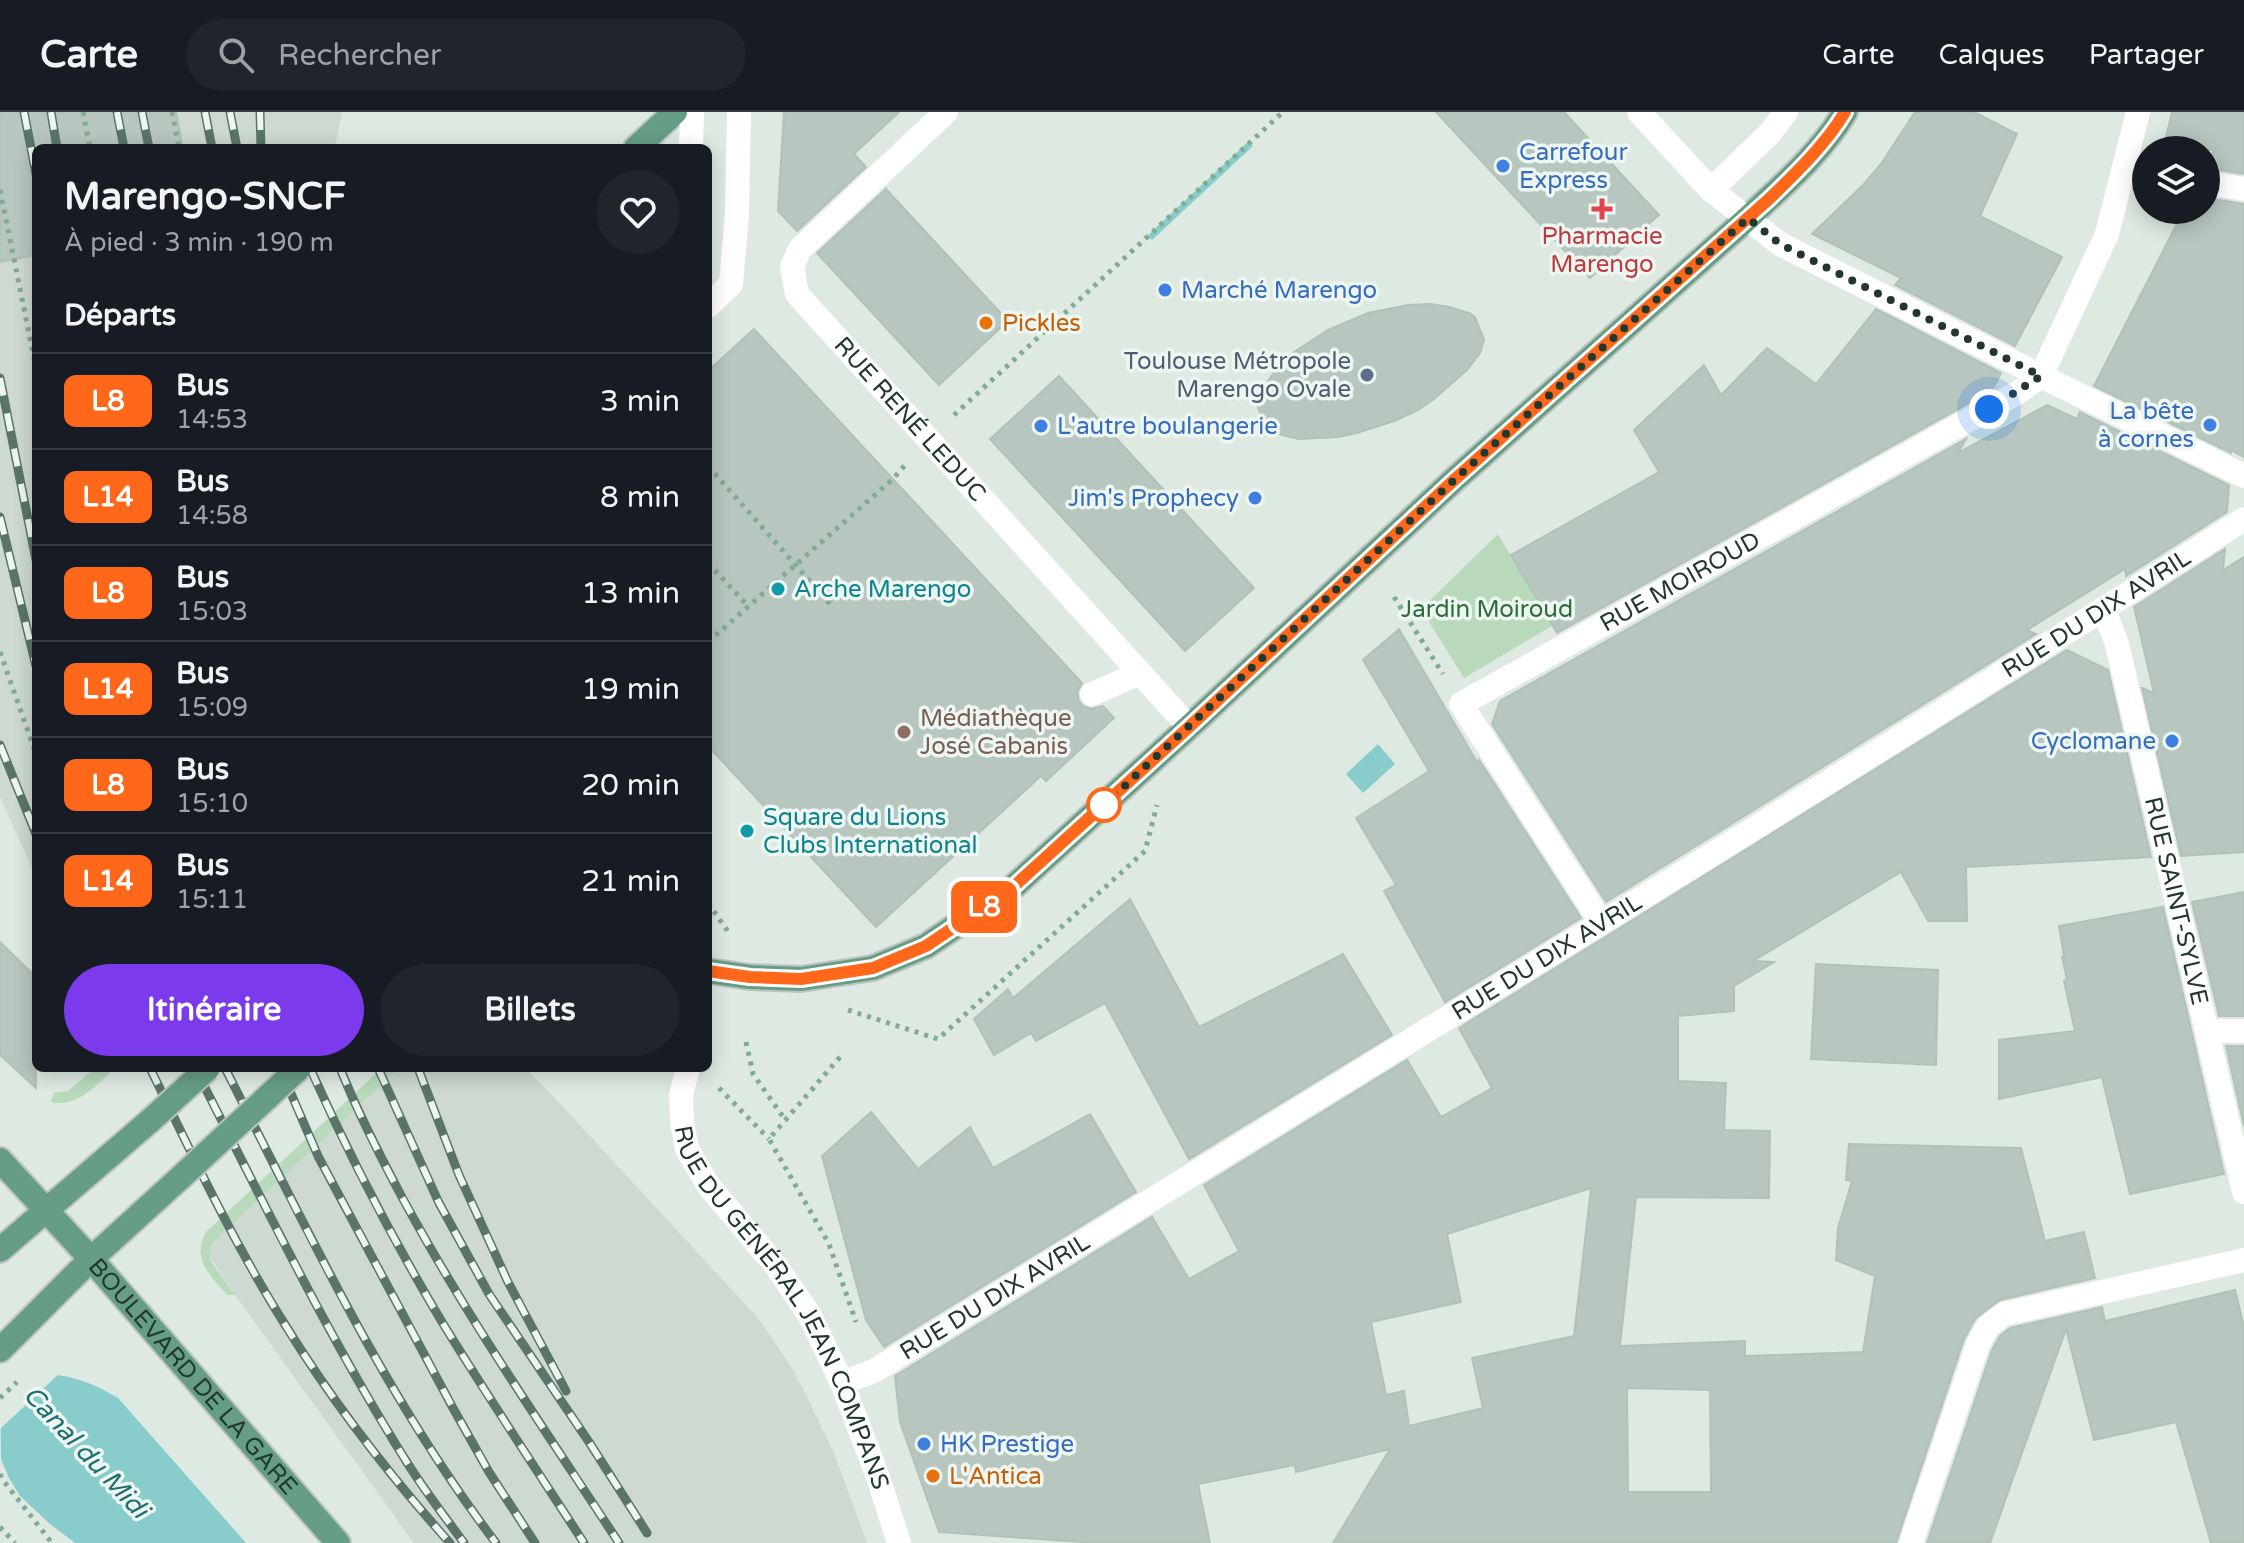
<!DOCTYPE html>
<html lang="fr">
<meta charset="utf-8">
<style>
:root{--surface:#171b24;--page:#20242c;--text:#f1f3f6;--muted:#9ea1a6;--line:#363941;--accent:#7c3aed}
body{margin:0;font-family:"Varela Round",sans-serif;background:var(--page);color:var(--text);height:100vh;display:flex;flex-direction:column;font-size:30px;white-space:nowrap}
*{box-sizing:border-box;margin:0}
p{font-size:26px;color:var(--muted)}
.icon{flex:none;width:44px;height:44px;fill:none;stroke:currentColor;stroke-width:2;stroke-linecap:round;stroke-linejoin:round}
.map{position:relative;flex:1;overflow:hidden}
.panel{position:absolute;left:32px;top:32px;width:680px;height:928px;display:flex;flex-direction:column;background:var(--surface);border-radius:12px;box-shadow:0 4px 20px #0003}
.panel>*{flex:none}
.badge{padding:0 16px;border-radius:12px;font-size:28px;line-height:52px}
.controls{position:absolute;left:2132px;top:24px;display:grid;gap:16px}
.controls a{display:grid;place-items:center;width:88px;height:88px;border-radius:50%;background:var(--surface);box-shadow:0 4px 20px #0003;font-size:40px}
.you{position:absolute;width:40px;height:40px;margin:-20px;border:6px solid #fff;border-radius:50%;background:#1a73e8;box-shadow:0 0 0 12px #1a73e833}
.map>.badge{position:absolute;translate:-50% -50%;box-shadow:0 0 0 4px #fff}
h2{padding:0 32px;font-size:30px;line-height:72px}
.round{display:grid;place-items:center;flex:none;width:84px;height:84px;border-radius:42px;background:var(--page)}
.headline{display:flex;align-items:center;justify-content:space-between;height:136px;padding:0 32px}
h1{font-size:38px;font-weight:700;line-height:60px}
.action{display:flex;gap:16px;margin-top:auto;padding:16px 32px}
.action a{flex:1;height:92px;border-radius:48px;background:var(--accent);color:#fff;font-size:32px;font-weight:700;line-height:92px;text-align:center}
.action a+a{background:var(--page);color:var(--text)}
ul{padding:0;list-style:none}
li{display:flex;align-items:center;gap:24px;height:96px;padding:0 32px;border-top:2px solid var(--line)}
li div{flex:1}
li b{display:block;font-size:30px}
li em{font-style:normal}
li .badge{min-width:88px;font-weight:700;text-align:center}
header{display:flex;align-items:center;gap:48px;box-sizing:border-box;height:112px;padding:0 40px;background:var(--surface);border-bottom:2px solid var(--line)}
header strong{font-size:38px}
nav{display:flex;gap:44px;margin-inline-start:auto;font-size:28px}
.search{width:560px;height:72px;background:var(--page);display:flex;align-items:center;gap:20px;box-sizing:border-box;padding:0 28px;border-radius:44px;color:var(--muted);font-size:30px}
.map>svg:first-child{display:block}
</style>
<header>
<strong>Carte</strong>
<div class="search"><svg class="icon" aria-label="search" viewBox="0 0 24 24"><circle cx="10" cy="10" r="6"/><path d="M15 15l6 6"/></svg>Rechercher</div>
<nav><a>Carte</a><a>Calques</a><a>Partager</a></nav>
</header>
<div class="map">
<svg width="2244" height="1431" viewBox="0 0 2244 1431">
<rect width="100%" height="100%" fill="#dee9e2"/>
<g fill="#cdd9d1">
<path d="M0 0H342L335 36H36V765L0 685Z"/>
<path d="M399 956H525L553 984 757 1205 790 1253 805 1281 834 1341 867 1431H414L235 1183 210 1145 212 1131 220 1122Z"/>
</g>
<g fill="#b8dabb">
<path d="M1498 422 1552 514 1464 566 1421 497Z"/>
<path d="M95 956H115C97 972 78 996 51 990L54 981 68 979Z"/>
<path d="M382 956H399L212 1131 210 1145 212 1151 235 1183H227C210 1163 191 1147 206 1120Z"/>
</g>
<g fill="#88cccb">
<path d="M1248 30 1253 34 1152 128 1147 124Z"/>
<path d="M1378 632 1395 652 1363 681 1346 662Z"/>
<path d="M0 1200 57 1263C80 1266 98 1274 118 1286L246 1431H75L50 1412 20 1384 9 1366 1 1347Z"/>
</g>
<path fill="#dee9e2" d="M0 1196 61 1260 0 1317Z"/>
<g fill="#b7c6be" stroke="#b1c2b8" stroke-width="2" fill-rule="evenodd">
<path d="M0 0H176L183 36H36V143L0 150Z"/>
<path d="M784 0H899L854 42 866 55 797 119 778 99Z"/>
<path d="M1436 0H1564L1659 103 1590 166Z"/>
<path d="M1915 0H1974L2017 22 1980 104 2062 145 2015 234 1895 173 1901 166 1812 122 1864 72 1881 52Z"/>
<path d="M2172 0H2244V62L2206 56 2214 38H2163Z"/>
<path d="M886 77 1008 209 939 273 817 141Z"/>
<path d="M2206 86 2244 92V345L2231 338V341L2094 274 2184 98H2206Z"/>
<path d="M1430 192 1449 195 1469 201 1475 205 1484 228 1480 241 1467 258 1434 287 1418 298 1397 308 1357 321 1338 325 1299 327 1278 322 1266 315 1255 288 1277 256 1294 240 1328 218 1368 201 1408 193Z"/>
<path d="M1876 197 2001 261 1992 278 1557 521 1511 443 1659 360 1634 318 1704 253 1721 283 1767 236 1816 272Z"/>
<path d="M754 217 1082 571 1077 581 1079 589 1083 594 1091 597 1103 594 1114 606 1046 669 1041 664 876 815 708 634V259Z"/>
<path d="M1059 264 1254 476 1185 539 990 327Z"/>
<path d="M2047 293 2077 307 2080 300 2229 373 2227 400 2126 464 2125 457 2027 518 2036 522 1606 790 1492 612 1500 589 1966 327 1958 341Z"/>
<path d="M2225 437 2223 458 2244 445V740L2181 744 2142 576 2154 581 2134 495Z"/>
<path d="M1399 517 1478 652 1479 648 1581 806 1445 890 1384 779 1396 773 1356 706 1429 659 1363 548Z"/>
<path d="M2067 538 2108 558 2151 745 1966 755 1967 809H1928L1901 760 1753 849 1774 850 1734 874V899L1678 904V969L1726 971 1724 1018 1770 1019 1769 1086 1636 1085 1620 1234 1745 1229V1244L1863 1240 1875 1164 1836 1148 1838 1116 1852 1069 1846 1068 1849 1032 2021 1036 2045 1129 2084 1120 2095 1166 2000 1188 1975 1207 1964 1227 1896 1431H1333L1390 1337 1296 1360 1295 1353 1198 1372 1210 1431H1096L939 1420 900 1310 895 1264 1152 1105 1189 1167 1239 1139 1204 1073 1407 948 1441 1005 1492 976 1459 916ZM1591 1076 1574 1224 1472 1246 1483 1296 1409 1314 1404 1279 1386 1283 1371 1210 1461 1190 1447 1122ZM1627 1276 1710 1278 1711 1380H1628Z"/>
<path d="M2244 780V904H2219L2192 790Z"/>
<path d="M1130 787 1199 915 1343 842 1392 923 1189 1047 1105 891 1036 929 1031 921 994 943 974 907 1008 877 1013 886Z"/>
<path d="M2163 795 2224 1062 2130 1082 2102 965 1999 987V928L2075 919 2064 869 2067 867 2062 845 2064 844 2059 814Z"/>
<path d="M0 830 36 865V976L0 943Z"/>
<path d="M1816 852 1938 858 1936 953 1811 947Z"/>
<path d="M2226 934H2244V1014Z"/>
<path d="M871 1000 918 1057 970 1015 993 1056 1090 1002 1136 1080 884 1235 866 1208 822 1044Z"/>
<path d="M2235 1178 2244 1215V1431H2211L2176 1310 2094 1328 2066 1217 1990 1431H1927L1992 1238 2000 1224 2010 1216 2102 1195 2105 1209Z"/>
</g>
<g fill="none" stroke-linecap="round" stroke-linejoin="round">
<g stroke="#bcc3c0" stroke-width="28">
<g id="primary">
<path d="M636 36 675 0"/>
<path d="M708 859 750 865 801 867 873 856 926 834 1011 777 1189 615 1454 368 1748 106C1782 74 1821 41 1845 0"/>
<path id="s6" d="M0 1048 91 1147 338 1431"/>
<path d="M0 1138 151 1008"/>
<path d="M0 1238 91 1147 180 1066"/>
</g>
</g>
<g stroke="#80ab96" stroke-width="5" stroke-dasharray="4 6" stroke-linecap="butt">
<path d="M83 0 90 36"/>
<path d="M172 0 179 36"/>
<path d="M0 78 36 256"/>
<path d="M954 303 1283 0"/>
<path d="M708 354 831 493"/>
<path d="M708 451 749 495"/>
<path d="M1394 485 1443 562"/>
<path d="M708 530 893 367 905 353"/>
<path d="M0 540 36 642"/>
<path d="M708 791 729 821"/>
<path d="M848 898 938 927 1145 739 1157 693"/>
<path d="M746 930 753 962 786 1009"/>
<path d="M840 945 769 1027 829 1132 856 1210"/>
<path d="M719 976 769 1027"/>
<path d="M0 1286 17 1270"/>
<path d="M0 1362 2 1367 52 1431"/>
<path d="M0 1415 15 1431"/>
</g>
<g stroke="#fff" stroke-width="24">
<path d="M691 36 692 0"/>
<path d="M1711 78 1770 21 1786 0"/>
<path d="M708 194 731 172 737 102 739 0"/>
<path d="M1092 582 1140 561"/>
</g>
<g stroke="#fff" stroke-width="24">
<path id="s1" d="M946 0 800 137 792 155 797 182 1189 615"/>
<path d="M1639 0 1711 78 1780 132 2041 264 2244 364"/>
<path d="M2206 71 2244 77"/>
<path d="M2041 264 2107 122 2138 0"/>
<path id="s2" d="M2104 498 2117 532 2244 1080"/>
<path id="s3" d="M1601 810 1461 592 2017 281 2041 264"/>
<path d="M2208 919H2244"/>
<path id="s4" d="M688 956 681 983 682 1010 687 1037 708 1073 776 1154 809 1202 842 1271 878 1365 899 1431"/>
<path id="s5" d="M842 1271 874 1259C1331 976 1792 698 2244 407"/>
<path d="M1911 1431 1978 1232 1988 1214 2004 1202 2244 1148"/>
</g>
<use href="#primary" stroke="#659d85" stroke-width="24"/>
<g stroke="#5b7469" stroke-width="9">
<g id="rail">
<path d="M24 0 36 62"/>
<path d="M51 0 57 36"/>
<path d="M117 0 124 36"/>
<path d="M142 0 149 36"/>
<path d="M205 0 212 36"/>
<path d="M230 0 237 36"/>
<path d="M260 0 261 36"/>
<path d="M0 266 36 448"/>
<path d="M0 405 36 554"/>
<path d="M0 633 36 722"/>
<path d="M150 956C192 1042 233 1130 284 1211 332 1289 389 1363 450 1431"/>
<path d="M195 956C263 1089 328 1225 408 1352 425 1379 445 1405 464 1431"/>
<path d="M225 956C308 1119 385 1285 496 1431"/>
<path d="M280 956 318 1044 453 1296 489 1360 535 1431"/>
<path d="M310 956C349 1043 393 1128 442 1210 488 1285 536 1357 584 1431"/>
<path d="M340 956C358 1001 380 1044 403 1087 468 1207 545 1318 619 1431"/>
<path d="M378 956 439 1091 489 1182 589 1330 647 1421"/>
<path d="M418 956 459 1063 508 1170 566 1279"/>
</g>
</g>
<use href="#rail" stroke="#eef6f1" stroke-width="6" stroke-dasharray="18" stroke-linecap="butt"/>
<g stroke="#bcc3c0" stroke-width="28" stroke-linecap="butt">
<g id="primary-bridge">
<path d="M151 1008 208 956"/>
<path d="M180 1066 299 956"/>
</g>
</g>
<use href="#primary-bridge" stroke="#659d85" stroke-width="24"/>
</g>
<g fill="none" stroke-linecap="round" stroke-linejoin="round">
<g stroke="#fff" stroke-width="18">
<path id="line" d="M708 859 750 865 801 867 873 856 926 834 1011 777 1189 615 1454 368 1769 87C1796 61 1826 32 1845 0"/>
</g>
<use href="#line" stroke="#ff671b" stroke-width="12"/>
<path stroke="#21382e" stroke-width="8" stroke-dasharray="0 14.4" d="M1104 693 1454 368 1748 106 1780 132 2041 264 1989 297"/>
</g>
<g fill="#3f7fe0" stroke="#eef6f1" stroke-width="3">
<circle cx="1503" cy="54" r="8"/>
<circle cx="1165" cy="178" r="8"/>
<circle cx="2210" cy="313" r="8"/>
<circle cx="1041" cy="314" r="8"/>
<circle cx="1255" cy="386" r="8"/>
<circle cx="2172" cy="629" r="8"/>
<circle cx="924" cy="1332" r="8"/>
</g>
<path fill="#e0444e" stroke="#eef6f1" stroke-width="3" d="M1598 85h8v8h8v8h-8v8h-8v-8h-8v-8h8z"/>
<g fill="#e8710a" stroke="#eef6f1" stroke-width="3">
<circle cx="986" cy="211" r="8"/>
<circle cx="933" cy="1364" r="8"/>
</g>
<circle fill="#5c6f8a" stroke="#eef6f1" stroke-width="3" cx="1367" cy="263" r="8"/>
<g fill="#0f9aa8" stroke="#eef6f1" stroke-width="3">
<circle cx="778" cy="477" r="8"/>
<circle cx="747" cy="719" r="8"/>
</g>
<circle fill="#8d6e63" stroke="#eef6f1" stroke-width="3" cx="904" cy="620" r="8"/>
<circle fill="#fff" stroke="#ff671b" stroke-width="4" cx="1104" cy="693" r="16"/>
<g text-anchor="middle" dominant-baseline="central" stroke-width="7" stroke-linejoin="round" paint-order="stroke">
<g font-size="24" fill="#366cbe" stroke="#eef6f1" text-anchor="start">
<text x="1519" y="40">Carrefour<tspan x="1519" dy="28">Express</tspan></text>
<text x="1181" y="178">Marché Marengo</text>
<text x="2194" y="299" text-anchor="end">La bête<tspan x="2194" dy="28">à cornes</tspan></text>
<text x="1057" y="314">L'autre boulangerie</text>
<text x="1239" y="386" text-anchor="end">Jim's Prophecy</text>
<text x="2156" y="629" text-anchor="end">Cyclomane</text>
<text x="940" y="1332">HK Prestige</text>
</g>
<g font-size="24" fill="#be3a42" stroke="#eef6f1">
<text x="1602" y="124">Pharmacie<tspan x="1602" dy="28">Marengo</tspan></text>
</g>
<g font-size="24" fill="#c56008" stroke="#eef6f1" text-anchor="start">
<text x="1002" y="211">Pickles</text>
<text x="949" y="1364">L'Antica</text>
</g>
<g font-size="24" fill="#4e5e75" stroke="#eef6f1" text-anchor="end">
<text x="1351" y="249">Toulouse Métropole<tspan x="1351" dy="28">Marengo Ovale</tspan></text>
</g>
<g font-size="24" fill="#21382e" stroke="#eef6f1">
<text stroke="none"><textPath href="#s1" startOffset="416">RUE RENÉ LEDUC</textPath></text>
<text stroke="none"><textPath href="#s3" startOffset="510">RUE MOIROUD</textPath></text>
<text stroke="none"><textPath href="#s5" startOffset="1472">RUE DU DIX AVRIL</textPath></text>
<text stroke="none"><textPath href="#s2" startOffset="300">RUE SAINT-SYLVE</textPath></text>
<text stroke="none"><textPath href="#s5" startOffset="824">RUE DU DIX AVRIL</textPath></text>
<text stroke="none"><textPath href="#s5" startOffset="176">RUE DU DIX AVRIL</textPath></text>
<text stroke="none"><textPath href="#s4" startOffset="268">RUE DU GÉNÉRAL JEAN COMPANS</textPath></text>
<text stroke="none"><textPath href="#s6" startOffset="290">BOULEVARD DE LA GARE</textPath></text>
</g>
<g font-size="24" fill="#0d838f" stroke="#eef6f1" text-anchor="start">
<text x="794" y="477">Arche Marengo</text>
<text x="763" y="705">Square du Lions<tspan x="763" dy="28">Clubs International</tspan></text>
</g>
<g font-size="24" fill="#2d6c3b" stroke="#eef6f1">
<text x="1487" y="497">Jardin Moiroud</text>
</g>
<g font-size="24" fill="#785e54" stroke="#eef6f1" text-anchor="start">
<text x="920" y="606">Médiathèque<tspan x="920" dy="28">José Cabanis</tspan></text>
</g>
<g font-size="26" font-style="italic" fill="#1e7070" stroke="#eef6f1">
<text transform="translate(86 1340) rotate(47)">Canal du Midi</text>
</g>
</g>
</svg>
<div class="controls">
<a><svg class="icon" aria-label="layers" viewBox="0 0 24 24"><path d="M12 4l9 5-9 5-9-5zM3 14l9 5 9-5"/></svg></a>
</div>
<div class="you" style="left:1989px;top:297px"></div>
<b class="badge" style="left:984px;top:795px;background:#ff671b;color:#fff">L8</b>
<section class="panel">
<div class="headline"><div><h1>Marengo-SNCF</h1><p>À pied · 3 min · 190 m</p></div><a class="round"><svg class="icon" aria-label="heart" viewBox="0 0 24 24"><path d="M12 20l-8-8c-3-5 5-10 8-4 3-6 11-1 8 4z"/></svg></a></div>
<h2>Départs</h2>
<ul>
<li><span class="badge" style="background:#ff671b;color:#fff">L8</span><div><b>Bus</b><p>14:53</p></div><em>3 min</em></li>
<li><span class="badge" style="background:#ff671b;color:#fff">L14</span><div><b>Bus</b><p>14:58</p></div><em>8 min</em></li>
<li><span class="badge" style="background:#ff671b;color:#fff">L8</span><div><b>Bus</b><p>15:03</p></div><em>13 min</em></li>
<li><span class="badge" style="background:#ff671b;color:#fff">L14</span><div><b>Bus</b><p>15:09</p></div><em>19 min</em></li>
<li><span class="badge" style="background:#ff671b;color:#fff">L8</span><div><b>Bus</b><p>15:10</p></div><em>20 min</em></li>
<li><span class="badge" style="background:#ff671b;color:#fff">L14</span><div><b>Bus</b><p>15:11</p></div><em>21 min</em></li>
</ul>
<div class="action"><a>Itinéraire</a><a>Billets</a></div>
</section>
</div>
